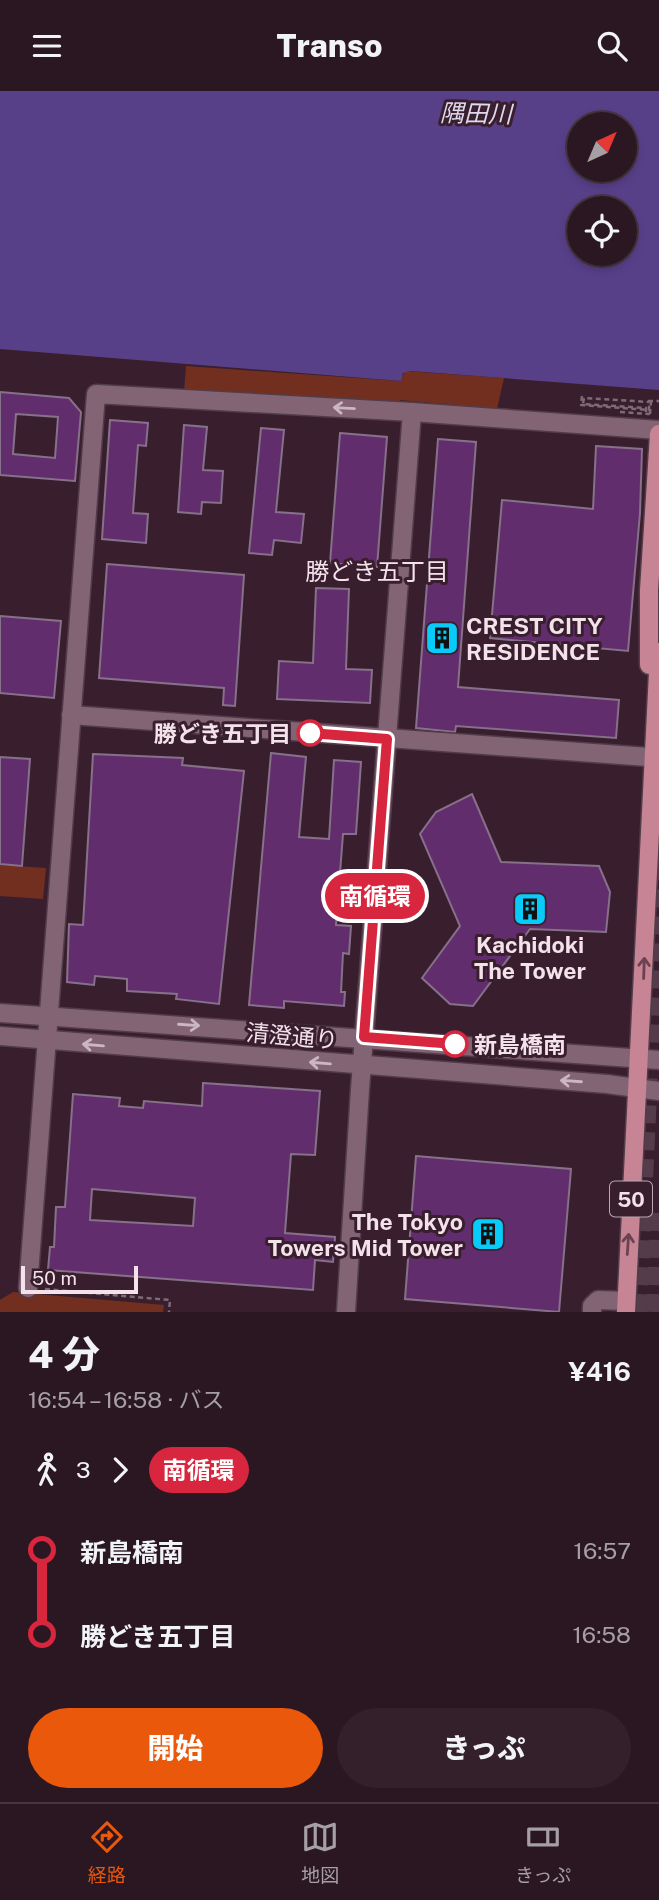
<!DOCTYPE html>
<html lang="ja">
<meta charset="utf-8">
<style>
:root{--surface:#2b1722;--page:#33202a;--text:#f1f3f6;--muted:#a69fa5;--line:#473640;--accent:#ea580c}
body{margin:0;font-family:"Public Sans","Noto Sans JP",sans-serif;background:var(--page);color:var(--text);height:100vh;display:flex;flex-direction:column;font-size:26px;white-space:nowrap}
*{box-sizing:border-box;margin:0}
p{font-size:23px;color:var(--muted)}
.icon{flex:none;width:38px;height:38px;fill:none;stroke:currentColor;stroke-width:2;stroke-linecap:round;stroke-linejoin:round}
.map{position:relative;height:1221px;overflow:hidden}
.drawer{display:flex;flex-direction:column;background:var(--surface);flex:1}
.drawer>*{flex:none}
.badge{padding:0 14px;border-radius:23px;font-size:24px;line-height:46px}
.needle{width:46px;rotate:44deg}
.controls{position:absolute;left:567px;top:21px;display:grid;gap:14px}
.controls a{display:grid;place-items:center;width:70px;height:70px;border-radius:50%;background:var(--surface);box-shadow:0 4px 10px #0003,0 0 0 2px var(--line);font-size:35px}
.scale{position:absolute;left:21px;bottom:18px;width:117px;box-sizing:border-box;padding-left:7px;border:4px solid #f4e2eb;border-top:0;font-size:19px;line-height:24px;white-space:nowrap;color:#f4e2eb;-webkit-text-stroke:5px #391f2e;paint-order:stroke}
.map>.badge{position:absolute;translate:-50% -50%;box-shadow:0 0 0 4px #fff}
.legs{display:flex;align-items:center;gap:10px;height:77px;padding:0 28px;font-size:23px}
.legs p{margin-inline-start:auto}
.overview{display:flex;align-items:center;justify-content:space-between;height:119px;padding:0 28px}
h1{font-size:38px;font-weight:800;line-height:52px}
.cta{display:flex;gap:14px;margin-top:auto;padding:14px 28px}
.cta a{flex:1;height:80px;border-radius:42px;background:var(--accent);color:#fff;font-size:28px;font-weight:800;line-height:80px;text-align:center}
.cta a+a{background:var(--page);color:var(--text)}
ul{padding:0 28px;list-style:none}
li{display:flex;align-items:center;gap:24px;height:84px;font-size:26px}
li i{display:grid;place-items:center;width:10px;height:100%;margin:0 9px;background:currentColor}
li i::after{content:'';width:18px;height:18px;margin:-9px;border:5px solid;border-radius:50%;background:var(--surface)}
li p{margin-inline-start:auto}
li:first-child i{background:linear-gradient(#0000 50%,currentColor 0)}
li:last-child i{background:linear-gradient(currentColor 50%,#0000 0)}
header{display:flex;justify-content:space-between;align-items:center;height:91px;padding:0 28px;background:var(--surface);font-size:32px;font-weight:800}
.dock{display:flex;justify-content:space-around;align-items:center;height:98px;border-top:2px solid var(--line);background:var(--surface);font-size:19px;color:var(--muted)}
.dock a{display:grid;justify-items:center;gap:4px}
.dock .selected{color:var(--accent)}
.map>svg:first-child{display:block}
</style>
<header><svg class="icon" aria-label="menu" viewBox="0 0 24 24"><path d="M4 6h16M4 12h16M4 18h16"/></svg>Transo<svg class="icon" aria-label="search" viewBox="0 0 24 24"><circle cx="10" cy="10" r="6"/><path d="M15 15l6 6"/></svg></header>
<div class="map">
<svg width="659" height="1221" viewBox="0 0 659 1221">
<rect width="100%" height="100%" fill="#391f2e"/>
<g fill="#722f1f">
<path d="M186 275 400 290 405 280 504 287 497 318 400 309 399 316 184 301Z"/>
<path d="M0 774 46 777 43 808 0 805Z"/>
<path d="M13 1201 164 1214 163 1221H0V1209Z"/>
</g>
<path fill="#584089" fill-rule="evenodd" d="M0 0H659V299L411 280 403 282 401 290 0 258ZM579 33H625V79H579ZM579 117H625V163H579Z"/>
<g fill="#622d6d" stroke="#86708a" stroke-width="2" fill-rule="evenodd">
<path d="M0 301 69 307 81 321 75 390 0 384ZM16 323 58 326 55 367 13 363Z"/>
<path d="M110 329 148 332 146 355 138 354 133 422 148 423 146 452 102 448Z"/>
<path d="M184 334 207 336 203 379 223 380 221 412 202 411 201 423 178 421Z"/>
<path d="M261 337 284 339 276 421 304 423 301 452 274 449 272 464 249 462Z"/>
<path d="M340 342 387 346 377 476 330 472Z"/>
<path d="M438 348 476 351 458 596 619 609 616 647 456 635 455 641 416 637Z"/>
<path d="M596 355 642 358 640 422 628 560 490 547 502 409 593 418Z"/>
<path d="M107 473 244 484 235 615 223 614 224 597 99 587Z"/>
<path d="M316 497 349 498 346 578 372 579 370 612 277 608 279 570 313 572Z"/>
<path d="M0 525 61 530 54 607 0 602Z"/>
<path d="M271 662 306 666 299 746 329 748 334 669 361 671 356 743H343L336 834 351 835 349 863 343 862 341 901H345L344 915 284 910V917L249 914Z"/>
<path d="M93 663 183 667 182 674 244 680 219 913 176 908 177 903 127 900V888L95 885 94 894 67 891 69 833 83 834Z"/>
<path d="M0 666 30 668 22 775 0 773Z"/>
<path d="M472 703 501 771 599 775 610 801 606 841 530 838 473 915 450 913 422 887 460 835 420 743 436 721Z"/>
<path d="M203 992 320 1000 315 1064 291 1063 285 1142 335 1146 333 1171 315 1169 313 1199 48 1179 50 1156H54L56 1116H65L73 1003 120 1007 119 1015 143 1017 144 1010 202 1015ZM92 1098 195 1107 193 1135 90 1129Z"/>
<path d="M416 1065 571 1078 559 1221 405 1208Z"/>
</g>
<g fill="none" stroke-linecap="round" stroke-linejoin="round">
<g stroke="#553c4a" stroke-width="18" stroke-dasharray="18 9" stroke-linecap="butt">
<path d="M638 1221 659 763"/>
<path d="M655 1221 659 1120"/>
</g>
<g stroke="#523c49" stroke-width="21">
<g id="minor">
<path d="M71 624 648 666"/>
<path d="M0 922 659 969"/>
<path d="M0 945 607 993 659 1000"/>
<path d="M28 1197 96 303 412 321 659 339"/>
<path d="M346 1221 360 998 412 321"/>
<path d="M592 1221V1215L598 1209 626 1210"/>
</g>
</g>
<g stroke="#523c49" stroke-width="21">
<g id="major">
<path d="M649 574V499L659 343"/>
<path d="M626 1221 659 561"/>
</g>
</g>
<g stroke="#816a77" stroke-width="2.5" stroke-dasharray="5 3.5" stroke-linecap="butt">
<path d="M648 310H659"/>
<path d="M646 321V317L583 313 584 307 649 311"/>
<path d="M650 323 651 310"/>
<path d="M45 1198 170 1209 169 1221"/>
</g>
<use href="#minor" stroke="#836475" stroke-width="18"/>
<use href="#major" stroke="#c78494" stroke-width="18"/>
<g stroke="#816a77" stroke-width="2.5" stroke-dasharray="5 3.5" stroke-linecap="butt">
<path d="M582 305 581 314 649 319V311"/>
<path d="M620 321 650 323"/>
</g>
</g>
<defs><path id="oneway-shaft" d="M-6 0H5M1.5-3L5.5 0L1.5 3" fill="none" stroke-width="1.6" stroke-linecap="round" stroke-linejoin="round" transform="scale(1.75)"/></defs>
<g stroke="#ccb6c2">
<use href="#oneway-shaft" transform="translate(344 317) rotate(-177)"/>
<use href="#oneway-shaft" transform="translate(189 934) rotate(4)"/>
<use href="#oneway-shaft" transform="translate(93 954) rotate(-175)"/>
<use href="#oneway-shaft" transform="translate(320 972) rotate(-175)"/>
<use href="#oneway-shaft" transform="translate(571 990) rotate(-176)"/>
</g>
<g stroke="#6b4252">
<use href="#oneway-shaft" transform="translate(644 877) rotate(-88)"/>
<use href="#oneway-shaft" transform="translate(628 1153) rotate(-86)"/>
</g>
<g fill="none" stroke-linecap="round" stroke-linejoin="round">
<g stroke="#fff" stroke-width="16">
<path id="line-1" d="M310 642 387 648 364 946 455 953"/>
</g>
<use href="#line-1" stroke="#d7263d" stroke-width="10"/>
</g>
<defs>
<g id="building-square" transform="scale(1.75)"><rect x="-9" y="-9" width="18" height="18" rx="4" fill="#09cbfa" stroke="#391f2e"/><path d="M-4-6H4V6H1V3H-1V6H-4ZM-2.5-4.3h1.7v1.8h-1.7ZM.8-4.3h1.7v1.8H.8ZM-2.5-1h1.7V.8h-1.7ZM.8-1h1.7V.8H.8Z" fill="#111"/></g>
</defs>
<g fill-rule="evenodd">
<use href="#building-square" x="442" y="547"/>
<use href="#building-square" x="530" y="818"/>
<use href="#building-square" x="488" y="1143"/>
</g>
<g fill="#fff" stroke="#d7263d" stroke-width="3.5">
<circle cx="310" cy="642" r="12"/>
<circle cx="455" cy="953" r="12"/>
</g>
<g text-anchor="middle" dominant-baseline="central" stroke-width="6" stroke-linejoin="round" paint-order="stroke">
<rect fill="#391f2e" stroke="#bca8b2" stroke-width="2" x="610" y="1090.5" width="42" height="35" rx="5"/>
<g font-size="21" font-weight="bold" fill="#f4e2eb">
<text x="631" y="1108">50</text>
</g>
<g font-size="23" font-weight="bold" fill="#f4e2eb" stroke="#391f2e" text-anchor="start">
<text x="466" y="534">CREST CITY<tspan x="466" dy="26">RESIDENCE</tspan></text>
<text x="530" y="853" text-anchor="middle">Kachidoki<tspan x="530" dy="26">The Tower</tspan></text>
<text x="463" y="1130" text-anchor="end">The Tokyo<tspan x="463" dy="26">Towers Mid Tower</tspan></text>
</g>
<g font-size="23" font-weight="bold" fill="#f4e2eb" stroke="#391f2e" text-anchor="end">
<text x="291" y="642">勝どき五丁目</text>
<text x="474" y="953" text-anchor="start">新島橋南</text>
</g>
<g font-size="23" fill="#f4e2eb" stroke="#391f2e">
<text transform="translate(292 945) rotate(5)">清澄通り</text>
</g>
<g font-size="24" font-style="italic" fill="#ded9ee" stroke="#391f2e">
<text transform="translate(476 22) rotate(1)">隅田川</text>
</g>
<g font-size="24" fill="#f4e2eb" stroke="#391f2e">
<text x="377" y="480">勝どき五丁目</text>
</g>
</g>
</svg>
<div class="controls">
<a><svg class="needle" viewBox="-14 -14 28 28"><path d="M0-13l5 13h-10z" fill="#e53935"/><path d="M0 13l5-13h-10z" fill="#a69fa5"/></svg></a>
<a><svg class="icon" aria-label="locate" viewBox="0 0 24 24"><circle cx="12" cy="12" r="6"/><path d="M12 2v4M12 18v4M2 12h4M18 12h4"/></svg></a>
</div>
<div class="scale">50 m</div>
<b class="badge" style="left:375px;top:805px;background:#d7263d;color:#fff">南循環</b>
</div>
<section class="drawer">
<div class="overview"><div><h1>4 分</h1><p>16:54 – 16:58 · バス</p></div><b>¥416</b></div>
<div class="legs"><svg class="icon" aria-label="walk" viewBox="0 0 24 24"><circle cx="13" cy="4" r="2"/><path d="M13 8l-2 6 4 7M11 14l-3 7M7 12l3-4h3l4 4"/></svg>3<svg class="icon" aria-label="forward" viewBox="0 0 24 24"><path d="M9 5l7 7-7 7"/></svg><b class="badge" style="background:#d7263d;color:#fff">南循環</b></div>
<ul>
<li><i style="color:#d7263d"></i><b>新島橋南</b><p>16:57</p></li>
<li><i style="color:#d7263d"></i><b>勝どき五丁目</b><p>16:58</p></li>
</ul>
<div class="cta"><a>開始</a><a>きっぷ</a></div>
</section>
<nav class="dock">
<a class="selected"><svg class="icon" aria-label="directions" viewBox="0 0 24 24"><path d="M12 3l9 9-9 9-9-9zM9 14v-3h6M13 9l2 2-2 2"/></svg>経路</a>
<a><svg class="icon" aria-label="map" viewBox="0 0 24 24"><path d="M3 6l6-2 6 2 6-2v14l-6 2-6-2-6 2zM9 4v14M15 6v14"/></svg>地図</a>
<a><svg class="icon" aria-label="tickets" viewBox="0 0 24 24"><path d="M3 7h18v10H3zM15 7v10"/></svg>きっぷ</a>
</nav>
